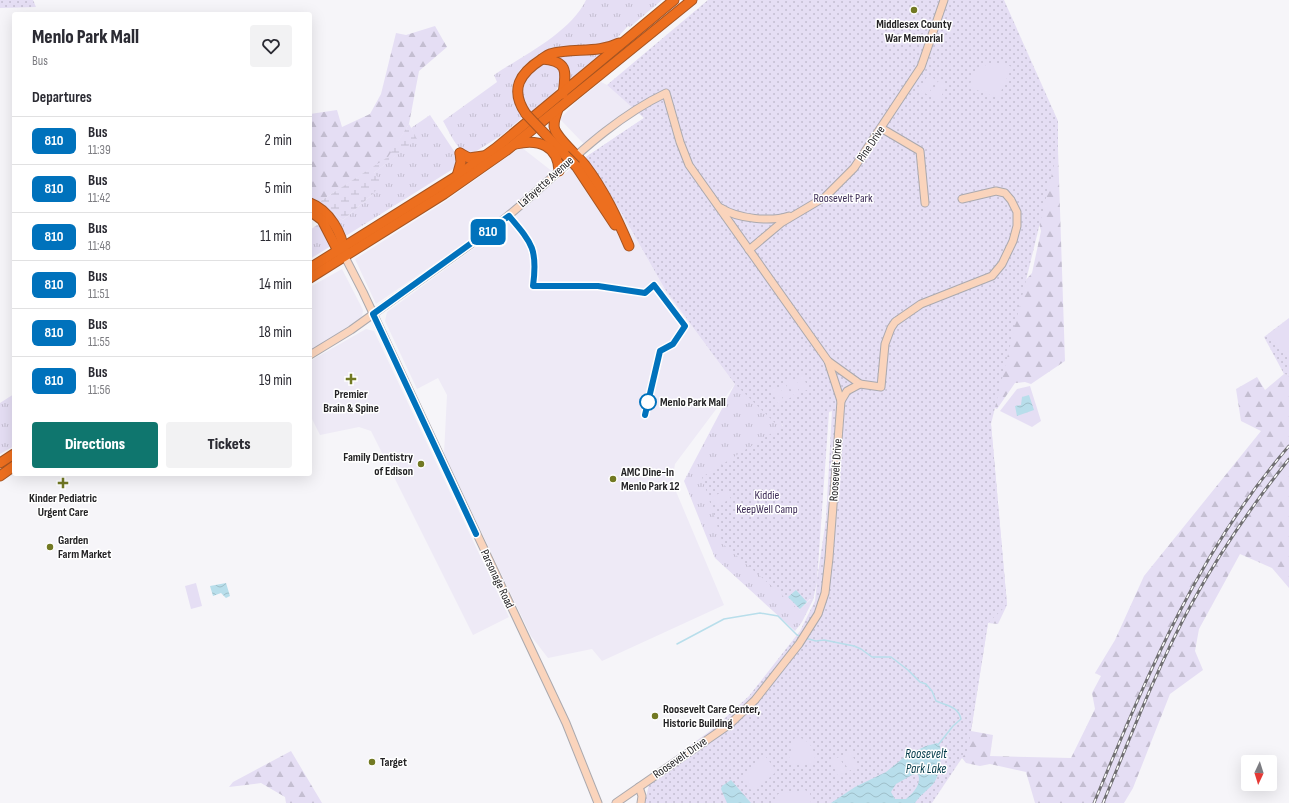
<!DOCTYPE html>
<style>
:root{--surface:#fff;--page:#f2f2f3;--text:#2b2b33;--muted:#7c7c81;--line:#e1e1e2;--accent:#0f766e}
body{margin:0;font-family:"Sofia Sans Condensed",sans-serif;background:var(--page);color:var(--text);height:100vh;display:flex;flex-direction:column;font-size:15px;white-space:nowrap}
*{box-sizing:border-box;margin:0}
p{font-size:13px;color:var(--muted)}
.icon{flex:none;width:22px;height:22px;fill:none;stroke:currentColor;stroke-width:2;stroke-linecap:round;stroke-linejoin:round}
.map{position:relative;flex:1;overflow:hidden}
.details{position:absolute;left:12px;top:12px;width:300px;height:464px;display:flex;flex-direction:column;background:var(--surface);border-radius:4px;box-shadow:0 4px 16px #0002}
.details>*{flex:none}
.badge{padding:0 8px;border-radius:6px;font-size:14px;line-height:26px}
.needle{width:26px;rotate:184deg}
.buttons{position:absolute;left:1241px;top:755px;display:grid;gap:8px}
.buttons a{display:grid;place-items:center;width:36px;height:36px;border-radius:4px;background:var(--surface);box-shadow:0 4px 16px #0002;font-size:20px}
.map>.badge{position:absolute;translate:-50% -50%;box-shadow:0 0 0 2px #fff}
h2{padding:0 20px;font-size:15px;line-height:36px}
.round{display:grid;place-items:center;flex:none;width:42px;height:42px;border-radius:4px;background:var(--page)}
.head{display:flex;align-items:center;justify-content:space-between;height:68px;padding:0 20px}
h1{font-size:19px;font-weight:800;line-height:30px}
.button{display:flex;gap:8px;margin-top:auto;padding:8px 20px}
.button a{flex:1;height:46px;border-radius:4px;background:var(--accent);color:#fff;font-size:16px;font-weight:800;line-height:46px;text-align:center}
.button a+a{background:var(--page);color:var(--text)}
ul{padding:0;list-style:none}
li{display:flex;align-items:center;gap:12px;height:48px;padding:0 20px;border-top:1px solid var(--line)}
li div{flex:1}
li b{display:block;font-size:15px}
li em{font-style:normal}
li .badge{min-width:44px;font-weight:700;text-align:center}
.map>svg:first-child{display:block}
</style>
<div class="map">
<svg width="1289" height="803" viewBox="0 0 1289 803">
<defs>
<pattern id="grass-tufts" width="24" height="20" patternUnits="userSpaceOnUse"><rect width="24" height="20" fill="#e5def4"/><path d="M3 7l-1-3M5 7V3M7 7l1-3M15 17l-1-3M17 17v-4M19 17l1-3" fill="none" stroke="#c4bed1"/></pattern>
<pattern id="forest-firs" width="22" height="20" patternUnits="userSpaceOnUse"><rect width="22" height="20" fill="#e5def4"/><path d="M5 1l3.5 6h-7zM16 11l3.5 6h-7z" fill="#c4bed1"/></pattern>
<pattern id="wetland-marsh" width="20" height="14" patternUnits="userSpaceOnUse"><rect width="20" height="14" fill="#e5def4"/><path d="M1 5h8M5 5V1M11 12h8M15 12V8" fill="none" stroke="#c4bed1"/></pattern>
<pattern id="park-dots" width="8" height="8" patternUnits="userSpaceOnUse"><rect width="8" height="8" fill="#e5def4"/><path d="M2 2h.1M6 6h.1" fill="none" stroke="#c4bed1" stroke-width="1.8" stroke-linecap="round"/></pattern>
<pattern id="water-waves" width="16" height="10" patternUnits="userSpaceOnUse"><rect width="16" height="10" fill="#b8deeb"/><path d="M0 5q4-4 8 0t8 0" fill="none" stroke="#9ebec9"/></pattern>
</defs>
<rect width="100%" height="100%" fill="#f6f5f9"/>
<g fill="#eeeaf6">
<path d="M601 82 607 85 633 108 632 111 584 144 560 119 576 102Z"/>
<path d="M521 147 553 172 503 217 376 304 355 259 443 203Z"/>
<path d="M586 157 623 215 665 289 735 384 675 464 672 482 724 605 602 661 592 649 548 658 531 636 444 454 447 395 438 378 417 389 385 321 387 312 499 230 547 188Z"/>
<path d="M342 269 363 310 362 317 310 352V287Z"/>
<path d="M366 329 374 331 509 617 473 635 371 431 359 427 320 435 310 415V361Z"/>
</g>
<g fill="url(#grass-tufts)">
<path d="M586 0H662L630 27 628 26C623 31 617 39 610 43 606 46 597 45 592 46 566 48 540 48 521 69 508 84 514 102 523 117L502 135 470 155C457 151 450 133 443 121L497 82 494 75C524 55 570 33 586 0Z"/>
<path d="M602 53 568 81 553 56Z"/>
<path d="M546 62 556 65 563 72C562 91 544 101 531 113 515 89 521 75 546 62Z"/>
<path d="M430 115 458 157 459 163 453 169 344 237 332 213 319 202 343 220 373 194 374 173 416 139 411 128Z"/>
<path d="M644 118 783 427 799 610 811 599 813 600 802 622 795 631 715 558 684 481 735 384 665 289 623 215 586 157Z"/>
<path d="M317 225 321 226 331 246 310 259V230Z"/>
<path d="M14 394V446L0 454V403Z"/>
</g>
<g fill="url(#forest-firs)">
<path d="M435 26 447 47 419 71 409 124 389 157 319 202 310 199V114L337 110 342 127 370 114 381 94 396 33 406 35Z"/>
<path d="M1052 149H1058L1065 361 1031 384 1025 382 1015 383 997 409 984 403 1002 306 1032 273 1041 231 1029 184Z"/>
<path d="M1284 374 1289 375V588L1272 568 1240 554 1199 629 1195 651 1203 670 1170 694 1133 788 1124 803H1035L1026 772 990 764 980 766 966 763 962 758 991 424 1007 605 998 624 988 623 971 731 993 735 990 756 1071 758 1095 709 1092 693 1101 676 1095 673 1115 640 1144 576 1261 431 1241 421 1236 389 1257 377 1265 390Z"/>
<path d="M291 751 322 803H286L285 797 261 783 229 787 233 782Z"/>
</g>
<path fill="url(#wetland-marsh)" d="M409 124 417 139 374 173 382 182 373 194 343 220 319 202 388 157Z"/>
<g fill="url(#park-dots)" fill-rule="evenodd">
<path d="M0 0H33L36 7 0 8Z"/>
<path d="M708 0H1004L1058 121V149L991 424 1007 605 988 623 968 749 932 803H645L651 774 714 728 749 696 800 631 815 601 817 582 813 600 810 599 799 610 723 544 702 477 783 426 781 423 776 424 735 384 665 289 623 215 586 157 644 118 607 85ZM832 411 826 519 817 580 829 412Z"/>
<path d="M1289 318V375L1284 374 1264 337Z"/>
</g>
<g fill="#e5def4">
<path d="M995 63H1003L1012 67 998 98 969 87C974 72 979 65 995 63Z"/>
<path d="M928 75 936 80 928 95 920 90Z"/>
<path d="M938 81 947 86 939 100 930 96Z"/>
<path d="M1289 319V359L1268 334Z"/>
<path d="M802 375 809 389 802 392 795 378Z"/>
<path d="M793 379 800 393 794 396 787 382Z"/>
<path d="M785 383 792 397 786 400 779 386Z"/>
<path d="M1030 386 1041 421 1032 427 1000 411 1017 389Z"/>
<path d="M777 387 784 401 778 404 771 390Z"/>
<path d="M726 490 731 499 716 506 712 497Z"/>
<path d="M196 583 202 606 191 609 185 586Z"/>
<path d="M795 737C810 738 816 751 815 765L790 764 788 762Z"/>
<path d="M850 751 858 766 849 771 841 756Z"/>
<path d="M765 756 777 771 753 792 740 778Z"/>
<path d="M839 757 847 771 838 776 831 761Z"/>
<path d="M805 790 810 793 811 803H775V798L778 794Z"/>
</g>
<g fill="url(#water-waves)" fill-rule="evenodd">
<path d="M1029 395 1034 410 1017 416 1015 406 1021 405 1022 397Z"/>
<path d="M226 583 230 596 226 598 221 593 213 596 210 586Z"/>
<path d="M796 590 807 602 800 609 788 597Z"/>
<path d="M937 743 940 746C941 758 941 774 933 784 927 791 920 795 915 803H831L855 787 886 772 907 755 926 746ZM912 775 918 774C922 785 913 793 906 799H895L891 792 896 784Z"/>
<path d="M731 780 751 803H727L721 789 722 786Z"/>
</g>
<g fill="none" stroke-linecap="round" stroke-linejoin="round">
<g stroke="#b8deeb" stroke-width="1.5">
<path d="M805 638 816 641 824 640 854 646 861 649 872 657H891L908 670 920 682 926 684 932 691 936 701C947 706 958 706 961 719L953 726 938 745"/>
<path d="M677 644 724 619 760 613 778 616 797 635 802 637"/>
</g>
<g stroke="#aba9ae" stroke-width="9">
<g id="secondary">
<path d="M881 128 920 151 925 203"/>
<path d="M721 208C738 219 771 222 789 216"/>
<path d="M749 250 781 223 825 197 854 168 921 67 944 0"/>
<path d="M341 254 345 257 363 292 566 723 598 803"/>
<path d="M310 355 351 330 489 231C549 186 597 126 666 93L680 142 689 165 828 361 841 401 829 558 825 593 818 614 799 644 755 700 730 724 616 803"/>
<path d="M828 361 860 384 881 387 885 344 891 328 895 322 921 304 992 276 1002 264 1013 241 1017 226V212L1011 200 1005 193 996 191 962 199"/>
<path d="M841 401 847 391 860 384"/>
<path d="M639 787 642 796 641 803"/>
</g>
</g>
<g stroke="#a65421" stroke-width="11">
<g id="highway">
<path d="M542 59C569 61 566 72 563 94"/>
<path d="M558 109C556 116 552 123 555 130 560 141 577 155 585 165 604 190 617 218 629 246"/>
<path d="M526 114C509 89 520 73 542 59 545 57 547 55 550 54 572 47 597 54 619 43"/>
<path d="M545 134 565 155"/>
<path d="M516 144C538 139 558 145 559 171"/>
<path d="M460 153 469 158 483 156"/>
<path d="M576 166 615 225"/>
<path d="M457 176 461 162 460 153"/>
<path d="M310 203C329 210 343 234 344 253"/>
<path d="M310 211 322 220 338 251"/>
<path d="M310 268 457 176 496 148 674 0"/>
<path d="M310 278 444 194 507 150 692 0"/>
<path d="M0 463 14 454"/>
<path d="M0 476 14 466"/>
</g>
</g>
<use href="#secondary" stroke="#fad4bc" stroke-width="7"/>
<use href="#highway" stroke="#ed6f1f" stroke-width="9"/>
<g stroke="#706f72" stroke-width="3">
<g id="rail">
<path d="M1094 803C1147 676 1198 551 1289 446"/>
<path d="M1103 803C1131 736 1157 667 1192 603 1220 552 1253 504 1289 459"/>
</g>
</g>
<use href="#rail" stroke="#fff" stroke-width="1.5" stroke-dasharray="4.5" stroke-linecap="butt"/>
<g stroke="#a65421" stroke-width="11" stroke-linecap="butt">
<g id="highway-bridge">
<path d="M526 114 545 134"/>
<path d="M565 155 576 166"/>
</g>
</g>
<use href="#highway-bridge" stroke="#ed6f1f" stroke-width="9"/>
</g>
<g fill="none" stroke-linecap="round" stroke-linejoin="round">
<g stroke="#fff" stroke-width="9">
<path id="line" d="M476 534 373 314 509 216C532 243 538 249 533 286H598L645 293 654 285 685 326 673 344 660 351 645 415"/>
</g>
<use href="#line" stroke="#0072bc" stroke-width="6"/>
</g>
<g fill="#727923" stroke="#fff" stroke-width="1.5">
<circle cx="914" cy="10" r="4"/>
<path d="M349 373h4v4h4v4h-4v4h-4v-4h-4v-4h4z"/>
<circle cx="421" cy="464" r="4"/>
<circle cx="613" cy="479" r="4"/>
<path d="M61 477h4v4h4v4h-4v4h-4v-4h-4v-4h4z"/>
<circle cx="50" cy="547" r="4"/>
<circle cx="655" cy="716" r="4"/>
<circle cx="372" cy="762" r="4"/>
</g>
<circle fill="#fff" stroke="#0072bc" stroke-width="2" cx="648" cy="402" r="8"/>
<g text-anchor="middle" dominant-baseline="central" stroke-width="3" stroke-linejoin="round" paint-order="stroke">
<g font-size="12" font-weight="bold" fill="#232224" stroke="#fff" text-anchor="start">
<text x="914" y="24" text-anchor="middle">Middlesex County<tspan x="914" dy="14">War Memorial</tspan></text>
<text x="351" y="394" text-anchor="middle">Premier<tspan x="351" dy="14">Brain &amp; Spine</tspan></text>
<text x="413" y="457" text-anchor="end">Family Dentistry<tspan x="413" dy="14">of Edison</tspan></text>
<text x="621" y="472">AMC Dine-In<tspan x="621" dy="14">Menlo Park 12</tspan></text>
<text x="63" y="498" text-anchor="middle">Kinder Pediatric<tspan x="63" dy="14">Urgent Care</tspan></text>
<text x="58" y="540">Garden<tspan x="58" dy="14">Farm Market</tspan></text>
<text x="663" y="709">Roosevelt Care Center,<tspan x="663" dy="14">Historic Building</tspan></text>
<text x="380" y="762">Target</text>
</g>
<g font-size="12" fill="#232224" stroke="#fff">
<text transform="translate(871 144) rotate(-56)">Pine Drive</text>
<text transform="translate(546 182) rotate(-42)">Lafayette Avenue</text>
<text transform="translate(836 470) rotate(-86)">Roosevelt Drive</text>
<text transform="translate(497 579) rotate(65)">Parsonage Road</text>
<text transform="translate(680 758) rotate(-35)">Roosevelt Drive</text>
</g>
<g font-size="12" fill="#3e2d57" stroke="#fff">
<text x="843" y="198">Roosevelt Park</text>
<text x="767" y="495">Kiddie<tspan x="767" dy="14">KeepWell Camp</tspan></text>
</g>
<g font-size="12" font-weight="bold" fill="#232224" stroke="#fff" text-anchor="start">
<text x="660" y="402">Menlo Park Mall</text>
</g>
<g font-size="13" font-style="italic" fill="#003948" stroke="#fff">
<text x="926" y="754">Roosevelt<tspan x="926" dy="15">Park Lake</tspan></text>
</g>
</g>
</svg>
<div class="buttons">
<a><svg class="needle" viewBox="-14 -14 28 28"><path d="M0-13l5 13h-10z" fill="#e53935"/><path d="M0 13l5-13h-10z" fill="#7c7c81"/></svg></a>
</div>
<b class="badge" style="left:488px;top:232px;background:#0072bc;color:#fff">810</b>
<section class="details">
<div class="head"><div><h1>Menlo Park Mall</h1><p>Bus</p></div><a class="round"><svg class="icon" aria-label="heart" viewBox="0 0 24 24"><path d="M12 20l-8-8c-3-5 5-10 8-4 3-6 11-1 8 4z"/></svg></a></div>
<h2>Departures</h2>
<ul>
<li><span class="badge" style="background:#0072bc;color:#fff">810</span><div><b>Bus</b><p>11:39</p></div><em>2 min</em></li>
<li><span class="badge" style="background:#0072bc;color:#fff">810</span><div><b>Bus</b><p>11:42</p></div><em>5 min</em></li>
<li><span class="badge" style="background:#0072bc;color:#fff">810</span><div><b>Bus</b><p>11:48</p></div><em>11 min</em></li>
<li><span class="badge" style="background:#0072bc;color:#fff">810</span><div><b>Bus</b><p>11:51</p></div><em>14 min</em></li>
<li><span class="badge" style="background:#0072bc;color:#fff">810</span><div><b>Bus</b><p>11:55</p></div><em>18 min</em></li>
<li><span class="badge" style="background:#0072bc;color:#fff">810</span><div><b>Bus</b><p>11:56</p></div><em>19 min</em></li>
</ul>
<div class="button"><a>Directions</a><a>Tickets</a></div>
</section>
</div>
